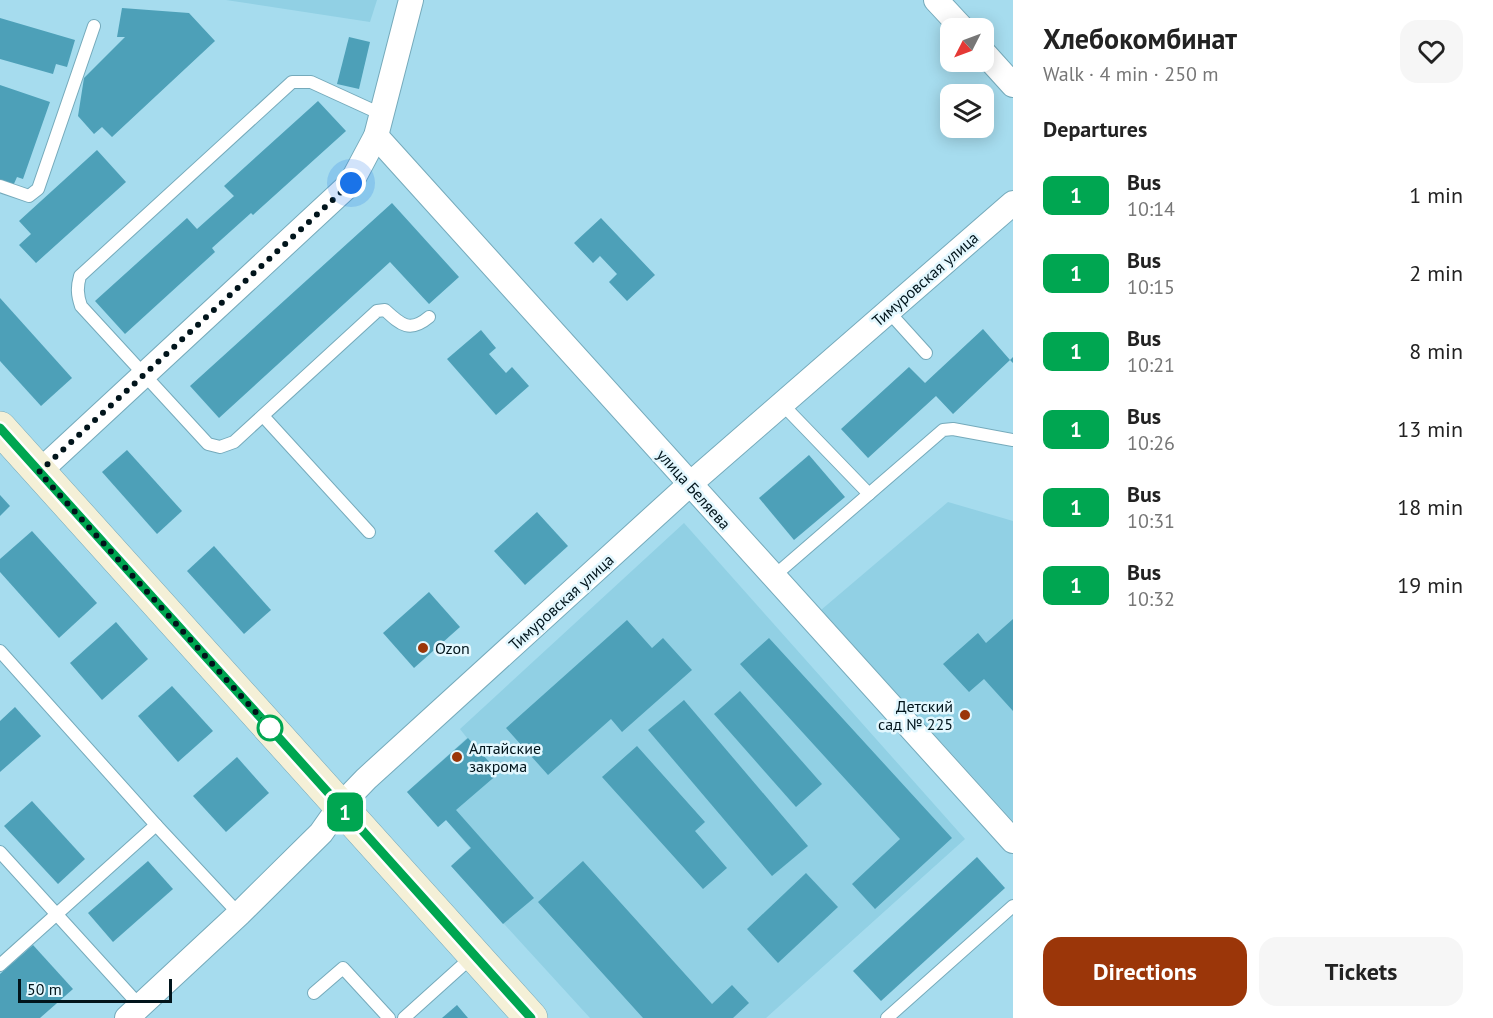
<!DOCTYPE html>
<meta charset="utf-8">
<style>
:root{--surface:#fff;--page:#f6f6f6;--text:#222;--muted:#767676;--accent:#9b3609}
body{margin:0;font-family:"PT Sans",sans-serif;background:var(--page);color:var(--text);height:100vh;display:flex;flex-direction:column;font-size:22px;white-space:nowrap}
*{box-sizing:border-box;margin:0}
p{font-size:20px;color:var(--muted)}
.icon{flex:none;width:33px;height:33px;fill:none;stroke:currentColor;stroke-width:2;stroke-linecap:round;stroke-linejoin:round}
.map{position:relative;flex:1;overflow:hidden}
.side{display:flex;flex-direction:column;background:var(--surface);width:480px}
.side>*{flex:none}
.badge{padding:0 12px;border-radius:9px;font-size:21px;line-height:39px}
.needle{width:39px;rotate:228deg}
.controls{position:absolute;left:940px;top:18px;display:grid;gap:12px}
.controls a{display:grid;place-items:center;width:54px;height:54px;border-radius:12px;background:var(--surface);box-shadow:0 3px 15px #0003;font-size:30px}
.scale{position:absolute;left:18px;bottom:15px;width:154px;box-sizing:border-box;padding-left:6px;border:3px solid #01141b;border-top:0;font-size:16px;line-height:21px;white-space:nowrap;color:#01141b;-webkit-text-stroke:4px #e2f7fe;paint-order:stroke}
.you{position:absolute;width:30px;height:30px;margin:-15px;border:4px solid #fff;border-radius:50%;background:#1a73e8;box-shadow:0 0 0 9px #1a73e833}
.map>.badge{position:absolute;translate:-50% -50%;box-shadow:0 0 0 3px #fff}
h2{padding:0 30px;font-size:22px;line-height:54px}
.round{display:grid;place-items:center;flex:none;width:63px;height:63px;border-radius:18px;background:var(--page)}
.headline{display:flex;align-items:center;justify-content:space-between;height:102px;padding:0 30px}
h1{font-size:28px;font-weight:800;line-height:45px}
.action{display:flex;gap:12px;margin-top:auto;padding:12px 30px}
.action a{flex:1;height:69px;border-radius:18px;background:var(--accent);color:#fff;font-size:24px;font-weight:800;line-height:69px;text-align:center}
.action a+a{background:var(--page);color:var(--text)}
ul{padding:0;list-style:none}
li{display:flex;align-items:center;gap:18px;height:78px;padding:0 30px}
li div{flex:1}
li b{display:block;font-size:22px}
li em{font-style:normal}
li .badge{min-width:66px;font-weight:700;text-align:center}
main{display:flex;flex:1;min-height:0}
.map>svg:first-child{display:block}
</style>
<main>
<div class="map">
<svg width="1013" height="1018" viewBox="0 0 1013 1018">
<rect width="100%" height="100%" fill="#a6dcee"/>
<g fill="#91d0e4">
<path d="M226 0H377L370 22Z"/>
<path d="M948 502 1013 521V821L821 610Z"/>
<path d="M684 523 965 839 766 1018H590L451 866 470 848 446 820 438 827 407 792 467 738 460 729Z"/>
</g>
<g fill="#4da0b8">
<path d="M122 8 189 13 215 41 112 137 102 127 94 134 78 116 84 78 125 37H117Z"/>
<path d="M0 18 75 40 67 67 56 64 53 74 0 59Z"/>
<path d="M349 37 370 42 359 89 337 84Z"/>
<path d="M0 85 50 102 23 179 17 177 13 186 0 182Z"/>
<path d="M318 101 346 131 253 215 251 213 212 248 215 252 125 334 95 301 187 218 197 229 234 196 224 186Z"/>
<path d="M97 150 126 182 36 263 19 245 31 234 19 221Z"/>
<path d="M392 203 459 277 429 304 390 262 219 418 190 386Z"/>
<path d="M601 218 655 275 627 301 609 282 617 274 600 256 593 263 574 243Z"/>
<path d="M0 298 72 378 41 406 0 361Z"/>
<path d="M983 329 1010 360 1013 357V363L1010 360 953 414 936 396 868 458 841 429 909 367 925 383Z"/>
<path d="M481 330 496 348 489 354 506 373 512 367 529 386 496 415 447 359Z"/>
<path d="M127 450 182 511 157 534 102 472Z"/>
<path d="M809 455 845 497 794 540 759 498Z"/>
<path d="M0 495 10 506 0 516Z"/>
<path d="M537 512 568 546 525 585 494 551Z"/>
<path d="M32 531 97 603 59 638 0 572V559Z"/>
<path d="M214 546 271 610 244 634 187 571Z"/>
<path d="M429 592 460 627 414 668 383 633Z"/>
<path d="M1013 619V711L984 679 969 692 943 664 978 633 986 643Z"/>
<path d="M627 620 652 648 663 638 692 670 622 732 611 719 548 775 506 728Z"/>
<path d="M116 622 148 659 102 700 70 663Z"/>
<path d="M769 638 952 838 875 909 852 884 900 839 740 664Z"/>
<path d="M172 686 213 731 178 762 138 716Z"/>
<path d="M740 691 822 784 796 807 714 714Z"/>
<path d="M684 700 808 846 772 876 648 730Z"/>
<path d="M15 707 41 736 0 772V721Z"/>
<path d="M468 738 499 773 456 810 534 898 503 924 451 866 471 848 446 820 438 827 407 792Z"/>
<path d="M637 746 705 822 695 831 727 868 703 889 602 777Z"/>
<path d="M237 757 269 793 226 832 193 796Z"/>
<path d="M32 801 85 859 58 884 4 826Z"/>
<path d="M977 857 1005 888 881 1001 853 971Z"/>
<path d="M148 861 173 889 113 942 88 913Z"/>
<path d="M583 861 712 1004 732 985 749 1003 733 1018H643L538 902Z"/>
<path d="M806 873 838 907 778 963 747 929Z"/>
<path d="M33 945 73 989 40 1018H0V974Z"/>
<path d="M457 1005 468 1018H442Z"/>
</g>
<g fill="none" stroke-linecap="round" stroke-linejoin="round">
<g stroke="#75aabb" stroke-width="14">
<g id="lane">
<path d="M381 114 311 82H292L80 276C77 287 77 294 81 306L208 444 220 447 234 442 377 311 385 310C401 325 410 333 429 317"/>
<path d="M0 186 29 196 38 189 94 26"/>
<path d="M888 311 926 353"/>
<path d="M782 404 869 494"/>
<path d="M263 416 369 532"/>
<path d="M774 576 943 430 953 429 1013 440"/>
<path d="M0 651 156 825 239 914"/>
<path d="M0 852 140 1006"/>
<path d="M0 965 156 825"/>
<path d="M314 993 343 968 389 1018"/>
<path d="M404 1018 474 955"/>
<path d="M887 1018 1013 906"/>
</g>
</g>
<g stroke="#75aabb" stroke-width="26">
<g id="street">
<path d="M936 0 962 28"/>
<path d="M984 53 1013 85"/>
<path d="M376 136 1013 841"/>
<path d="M39 472 351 183 376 136 411 0"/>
<path d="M127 1018 239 914 321 833 340 806 366 779 690 484 1013 203"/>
</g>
</g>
<g stroke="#75aabb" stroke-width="34">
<path id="secondary" d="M0 428 531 1018"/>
</g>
<use href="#lane" stroke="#fff" stroke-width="12"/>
<use href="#street" stroke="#fff" stroke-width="24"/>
<use href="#secondary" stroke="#f4f0d7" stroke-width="33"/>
</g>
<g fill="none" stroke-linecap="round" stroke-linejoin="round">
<g stroke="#fff" stroke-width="14">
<path id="line" d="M0 428 531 1018"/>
</g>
<use href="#line" stroke="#00a651" stroke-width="9"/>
<path stroke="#01141b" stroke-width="6" stroke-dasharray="0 10.8" d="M270 728 39 472 351 183"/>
</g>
<g fill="#9b3609" stroke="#e2f7fe" stroke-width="2">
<circle cx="423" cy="648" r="6"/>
<circle cx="965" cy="715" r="6"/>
<circle cx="457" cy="757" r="6"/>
</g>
<circle fill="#fff" stroke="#00a651" stroke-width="3" cx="270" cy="728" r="12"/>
<g text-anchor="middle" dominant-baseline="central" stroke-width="5" stroke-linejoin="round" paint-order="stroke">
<g font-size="16" fill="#01141b" stroke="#e2f7fe">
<text transform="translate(925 279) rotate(-41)">Тимуровская улица</text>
<text transform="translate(694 489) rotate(48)">улица Беляева</text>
<text transform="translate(561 602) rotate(-42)">Тимуровская улица</text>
</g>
<g font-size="16" fill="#01141b" stroke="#e2f7fe" text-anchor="start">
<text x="435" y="648">Ozon</text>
<text x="953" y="706" text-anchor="end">Детский<tspan x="953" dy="18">сад № 225</tspan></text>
<text x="469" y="748">Алтайские<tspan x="469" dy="18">закрома</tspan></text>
</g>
</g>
</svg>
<div class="controls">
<a><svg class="needle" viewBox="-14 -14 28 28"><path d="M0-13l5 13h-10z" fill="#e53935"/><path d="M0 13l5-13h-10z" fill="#767676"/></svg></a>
<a><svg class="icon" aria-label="layers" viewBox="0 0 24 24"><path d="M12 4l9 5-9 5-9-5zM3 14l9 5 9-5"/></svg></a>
</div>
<div class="scale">50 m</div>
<div class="you" style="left:351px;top:183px"></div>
<b class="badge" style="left:345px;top:812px;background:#00a651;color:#fff">1</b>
</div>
<section class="side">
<div class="headline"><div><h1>Хлебокомбинат</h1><p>Walk · 4 min · 250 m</p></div><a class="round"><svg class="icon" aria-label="heart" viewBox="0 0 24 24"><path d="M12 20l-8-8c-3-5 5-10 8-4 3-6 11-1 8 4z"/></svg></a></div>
<h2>Departures</h2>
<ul>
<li><span class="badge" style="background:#00a651;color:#fff">1</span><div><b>Bus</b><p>10:14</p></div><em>1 min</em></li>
<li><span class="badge" style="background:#00a651;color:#fff">1</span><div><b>Bus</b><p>10:15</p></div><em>2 min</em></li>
<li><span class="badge" style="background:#00a651;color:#fff">1</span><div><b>Bus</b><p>10:21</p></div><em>8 min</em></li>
<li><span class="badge" style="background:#00a651;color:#fff">1</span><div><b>Bus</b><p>10:26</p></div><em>13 min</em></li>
<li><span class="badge" style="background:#00a651;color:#fff">1</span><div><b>Bus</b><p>10:31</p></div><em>18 min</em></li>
<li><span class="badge" style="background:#00a651;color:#fff">1</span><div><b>Bus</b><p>10:32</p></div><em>19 min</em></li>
</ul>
<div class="action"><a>Directions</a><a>Tickets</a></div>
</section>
</main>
